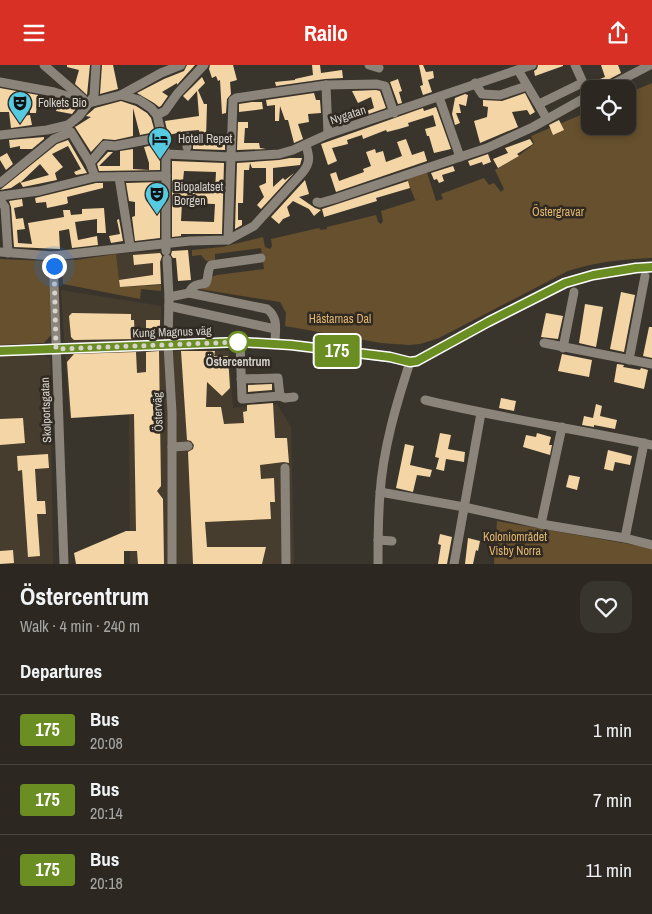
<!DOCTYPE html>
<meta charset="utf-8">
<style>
:root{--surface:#2c2821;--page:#38342e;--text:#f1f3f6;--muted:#a6a6a5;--line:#48443f;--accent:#d93025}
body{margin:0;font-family:"Archivo Narrow",sans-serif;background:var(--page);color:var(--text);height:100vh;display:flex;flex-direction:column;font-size:19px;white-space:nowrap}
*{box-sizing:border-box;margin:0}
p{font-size:16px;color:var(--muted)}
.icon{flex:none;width:28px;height:28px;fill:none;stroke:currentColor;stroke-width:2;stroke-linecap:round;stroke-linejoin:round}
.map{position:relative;height:499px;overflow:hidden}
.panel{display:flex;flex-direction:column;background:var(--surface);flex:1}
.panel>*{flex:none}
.badge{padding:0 10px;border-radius:4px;font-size:18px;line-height:32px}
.fabs{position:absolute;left:581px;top:15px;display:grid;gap:10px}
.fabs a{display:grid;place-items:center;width:55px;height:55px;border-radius:10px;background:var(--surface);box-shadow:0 2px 8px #0003,0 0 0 1px var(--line);font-size:25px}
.you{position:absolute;width:25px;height:25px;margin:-12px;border:4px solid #fff;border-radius:50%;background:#1a73e8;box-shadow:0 0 0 8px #1a73e833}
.map>.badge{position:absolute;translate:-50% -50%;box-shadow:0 0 0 2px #fff}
h2{padding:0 20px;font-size:19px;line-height:45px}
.round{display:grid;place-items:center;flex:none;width:52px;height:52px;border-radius:15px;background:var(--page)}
.head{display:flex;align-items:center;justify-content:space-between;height:85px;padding:0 20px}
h1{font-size:24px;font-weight:700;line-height:38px}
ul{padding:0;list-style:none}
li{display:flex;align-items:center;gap:15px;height:70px;padding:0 20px;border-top:1px solid var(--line)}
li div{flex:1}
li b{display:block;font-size:19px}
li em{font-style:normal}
li .badge{min-width:55px;font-weight:700;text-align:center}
header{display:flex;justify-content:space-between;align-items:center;height:65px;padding:0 20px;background:var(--accent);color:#fff;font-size:22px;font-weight:700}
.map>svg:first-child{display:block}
</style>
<header><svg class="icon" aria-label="menu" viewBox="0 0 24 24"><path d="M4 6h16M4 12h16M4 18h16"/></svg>Railo<svg class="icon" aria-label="share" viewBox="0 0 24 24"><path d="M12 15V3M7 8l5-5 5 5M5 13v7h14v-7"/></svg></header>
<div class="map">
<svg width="652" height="499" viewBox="0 0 652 499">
<rect width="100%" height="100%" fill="#3a352c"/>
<g fill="#473d2f">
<path d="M161 186V220L120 222 116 189Z"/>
<path d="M61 225 161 241 162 285 229 286 233 343 277 339 291 362 294 499H130L129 346H69Z"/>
<path d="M41 289 50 293 53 499H0V290Z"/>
</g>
<g fill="#66502d">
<path d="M652 18V193C624 194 595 197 568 206L439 273 420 279 409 280 381 278 285 261 286 248 280 237 199 224 211 216V212L217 210 264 204 261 183 215 189V195L206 196 201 190 192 191V185L222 182 263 172 265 182 270 184 272 181 271 174 319 163 321 165 327 164V162L376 150 378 157 381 159 383 156 381 146 419 134 415 135 407 114 427 107 436 136 443 134 441 129 484 113 489 120 494 118 501 127 504 124 495 105 517 92 534 79 531 71 590 46V61H628V35L629 38 636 35 633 26Z"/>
<path d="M116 189 120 222 161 220V226L141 224 140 234 63 219 61 195H76Z"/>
<path d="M0 194 47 196 49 204 51 270 44 278 0 280Z"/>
<path d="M497 456 652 483V499H494Z"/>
</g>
<g fill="#f4d5a5" fill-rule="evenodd">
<path d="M67 0H90L87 30 75 19 79 5 67 2Z"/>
<path d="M102 0H113L118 24 100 29Z"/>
<path d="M187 0H195L177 20V18L162 27 168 31 161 41 159 42 154 38 137 28 164 14 184 6Z"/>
<path d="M210 0H233L237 15 230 17 231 29 227 34 226 48 222 49 220 15 218 16 216 11 212 13 209 4Z"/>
<path d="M312 0H320L321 8 342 5 343 13 325 14 276 21 275 17 295 15V14L313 10Z"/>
<path d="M419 0H423L426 7 433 6 434 13 428 15 432 27 423 30 420 21 423 20Z"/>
<path d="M538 0H563V1L535 11 534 6 537 4Z"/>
<path d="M601 0H618L621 8 602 18 600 14 605 12Z"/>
<path d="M202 12 205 18 198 25 204 39H207L206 74H213V80L225 79V85L193 84V78H200L199 65 187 66 168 70 165 56 199 51 197 26 188 36 183 31Z"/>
<path d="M398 14 402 26 399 27 402 38 398 39 390 17Z"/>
<path d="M0 23 38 30 36 48H30L29 37 15 36 14 52 30 50 32 60 11 63 9 47H0Z"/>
<path d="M376 25 380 26 386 43 363 51 362 48 374 43 371 32 358 38 352 26Z"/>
<path d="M314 28 316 35H320L321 48 308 49 309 57 298 59 303 74 294 78 288 55H285L280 41 279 56H275V40L267 41 266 35Z"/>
<path d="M525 28 535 47 530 50 527 45 512 47 518 62 480 78 474 56 487 52 488 42 483 41V35L502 36Z"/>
<path d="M465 29 468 30 466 41 459 39 461 48H456L460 58 455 60 452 49 455 33Z"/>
<path d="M58 35 78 41 72 49 56 46 57 43 54 42 55 36H58Z"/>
<path d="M121 36 136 41 147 48 151 53 155 67 140 70 133 43V71L115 75 103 74 91 87 75 62 91 52 86 51 95 43Z"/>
<path d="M252 37H262L263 44 239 47V39Z"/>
<path d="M436 42 451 84 434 88 429 71H427L425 64 436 61 433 50 408 58 409 61 399 64 387 67 386 65 363 74 362 70 347 75 348 79 332 83 337 96 328 100 321 79 423 43 424 46Z"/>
<path d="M559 55 564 65 553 70 549 60Z"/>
<path d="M238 57H248V63H245L244 78H259L260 83 266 84 237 85Z"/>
<path d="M44 72V74L32 84H20V81L10 83 9 75Z"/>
<path d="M406 74 412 90 424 86 427 96 336 127 330 109 336 107 339 116 364 107 363 104 371 101 366 87 375 84 376 88 383 86 386 97 402 91 397 77Z"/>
<path d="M530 74 533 79 517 89 519 91 498 103 493 94 508 88 505 83Z"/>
<path d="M68 75 87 108 76 110 74 107 81 104 68 81 52 89 63 102 55 108 57 115 23 122 20 117 11 123 0 125 57 79ZM40 99 49 110 20 118Z"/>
<path d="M157 79 160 90V105L99 106 97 99 108 87H113L99 101H120V86L133 84V104L149 105V98L144 82Z"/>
<path d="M7 88 13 99 6 105 0 95V92Z"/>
<path d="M488 89 491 97 483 100 482 97 470 101 468 96Z"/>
<path d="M290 93H302L300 100 273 103V122L283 113 285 115 294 108 261 144 257 140 264 132 259 121 266 118V103H252L250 98 249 105H244L243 138H238V155H242V160L235 164 237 98 279 95Z"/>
<path d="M172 96 224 98 222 169H181V171L172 172ZM184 106 216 107 215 126 182 125ZM182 138 215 139 214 157 181 156Z"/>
<path d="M453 101 455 106 442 110 444 116 439 118 437 114 434 115 431 108Z"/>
<path d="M305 115 309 129 299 132 315 143 321 145 314 151 309 144 293 136 287 142 290 151 283 154 279 159 271 152Z"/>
<path d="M408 116 410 123 376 133 377 136 324 152 322 144Z"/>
<path d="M160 117V173L135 176 132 152 135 151V137L129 136 126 118Z"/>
<path d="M96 118H103V123L67 132 68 138 66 139 47 143 46 137 36 138 35 133Z"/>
<path d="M22 134 23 141 14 143 16 154 23 153 25 164 17 165 18 178 32 179 28 158 64 152 63 145H70L71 150 82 149V144L104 143 106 168H97V154L75 157 78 175 97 171 98 180 72 183 69 164 59 166 60 184 14 182 11 142 9 136Z"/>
<path d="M119 154 123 176 111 178 109 171 120 169 117 155Z"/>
<path d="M188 185 191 215 178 216 176 193H173L171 190 172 186Z"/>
<path d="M160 188 162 191 160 197 161 219 120 222 119 215 153 210V198L134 200 133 190Z"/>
<path d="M621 227 635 230 624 287 610 284Z"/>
<path d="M585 239 603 242 596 282 579 278Z"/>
<path d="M72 248 131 249V255H134L135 274 74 275 71 272 69 251Z"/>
<path d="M546 248 563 251 558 274 541 272Z"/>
<rect x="146" y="255" width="14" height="19"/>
<path d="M649 262H652V293L643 291Z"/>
<path d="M159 286 161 421 157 426 163 434 164 499H138L137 486H124V499H76L74 488 126 466H136L134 349 71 353 67 297 74 289 136 287 137 308 146 307V287Z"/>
<path d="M181 286H215L214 291H228L230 323 222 331 207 317 206 342H221L224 359 244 358 243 347 247 346V340L273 338 275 373H287L289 398 284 397 260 400 261 414 274 413 275 437H270L271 454 205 457 207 482H266L262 499H193L188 387 193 384 194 380 191 376 187 375Z"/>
<path d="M562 289 592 295 589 312 558 306Z"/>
<path d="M617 299 624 300 623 302 640 305 641 303 648 305 644 324 614 317Z"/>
<path d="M272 319V325L248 327V320Z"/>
<path d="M501 333 516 336 514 346 499 343Z"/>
<path d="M596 339 602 341 600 351 617 355 615 364 594 360V362L582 360 584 351 593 353Z"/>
<path d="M23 353 25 378 0 380V354Z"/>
<path d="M440 368 451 370 448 384 465 387 464 397 446 394 444 406 436 404 439 393 435 392Z"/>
<path d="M537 368 551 372 549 380H552L550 390 523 382 526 370 536 372Z"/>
<path d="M405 379 414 381 410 400 432 405 430 412 417 410 413 427 396 423Z"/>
<path d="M608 385 632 391 630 400 615 397 613 406 604 404Z"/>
<path d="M48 389 49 403 35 404 37 436H45L46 449H37L40 491 28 492 22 405 18 406 17 391Z"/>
<path d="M569 410 580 412 577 425 566 422Z"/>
<path d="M440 469 452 472 447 499H438L441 480 438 479Z"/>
<path d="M468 473 480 476 478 486 476 485 473 499H465Z"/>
<path d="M13 485 14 498 0 499V486Z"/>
</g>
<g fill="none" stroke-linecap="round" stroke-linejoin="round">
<g stroke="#8b847a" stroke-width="9">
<path d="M44 0 83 34"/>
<path d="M369 0 379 3"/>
<path d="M575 0 589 31"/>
<path d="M518 5 547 54"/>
<path d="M0 17 54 27 89 38"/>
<path d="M475 18 482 29 500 30 527 21"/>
<path d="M326 20 328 69"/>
<path d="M604 24 650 0"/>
<path d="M121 30 139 35 151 43 157 50 166 89V186"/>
<path d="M439 32 460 92"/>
<path d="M89 38 121 30 161 8 181 0"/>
<path d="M539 39 582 18"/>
<path d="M157 50 165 46 177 29 204 0"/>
<path d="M0 70 47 65 68 60 79 51 94 31 96 0"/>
<path d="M187 82V72"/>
<path d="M166 89 231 92 279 89 293 85 328 69 532 0"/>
<path d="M90 98 105 80 115 81 162 72"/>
<path d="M119 112 130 181"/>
<path d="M0 118 54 74 71 67 90 98 95 112"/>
<path d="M0 131 39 126 95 112 166 111"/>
<path d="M0 135 5 142 8 188"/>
<path d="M317 137 320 138 334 134 487 83 533 62 590 30"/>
<path d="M228 175 233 35 236 33 326 20 377 19 385 21 394 48"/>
<path d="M0 187 53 191 190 176 228 175 254 161 303 107C311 97 309 91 306 80"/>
<path d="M53 191 64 499"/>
<path d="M167 194 169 232 168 280 172 348V499"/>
<path d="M189 228C193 219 197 220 206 218 209 212 207 205 211 200L261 193"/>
<path d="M169 232 189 228 267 244C279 253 275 265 275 279"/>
<path d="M169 241 275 264"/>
<path d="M240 277 242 334 280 331 285 333 294 332"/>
<path d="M544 278 652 299"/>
<path d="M563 283 574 227"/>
<path d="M0 286 240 277 291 280 390 293 410 297 417 296 488 257 565 218 593 210 636 203 652 202"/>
<path d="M629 295 645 211"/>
<path d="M241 314 278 313 280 331"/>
<path d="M425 335C500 353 576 364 652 380"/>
<path d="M172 382 188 381"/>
<path d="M285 403 286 499"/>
<path d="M380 427 464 442 541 459 625 473 652 480"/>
<path d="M541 459 562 362"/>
<path d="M625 473 644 378"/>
<path d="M378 475 392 476"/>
<path d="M378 499C378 476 378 452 380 429 383 384 396 340 410 297"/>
<path d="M454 499 481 348"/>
</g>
</g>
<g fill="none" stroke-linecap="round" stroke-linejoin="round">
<g stroke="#fff" stroke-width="11">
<path id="line" d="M0 286 240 277 291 280 390 292 410 297 417 296 488 257 565 218 593 210 636 203 652 202"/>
</g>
<use href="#line" stroke="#6b8e23" stroke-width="8"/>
<path stroke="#d6d3cd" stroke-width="5" stroke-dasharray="0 9" d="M54 201 56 284 240 277H238"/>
</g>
<defs>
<g id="theatre-pin" transform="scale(1.25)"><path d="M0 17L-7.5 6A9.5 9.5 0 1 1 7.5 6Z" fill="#55cae0" stroke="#302a22"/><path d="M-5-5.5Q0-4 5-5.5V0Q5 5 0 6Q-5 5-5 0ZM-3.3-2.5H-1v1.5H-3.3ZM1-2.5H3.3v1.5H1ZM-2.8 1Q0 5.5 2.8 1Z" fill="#111"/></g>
<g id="hotel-pin" transform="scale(1.25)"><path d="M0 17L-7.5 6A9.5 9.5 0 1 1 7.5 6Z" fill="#55cae0" stroke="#302a22"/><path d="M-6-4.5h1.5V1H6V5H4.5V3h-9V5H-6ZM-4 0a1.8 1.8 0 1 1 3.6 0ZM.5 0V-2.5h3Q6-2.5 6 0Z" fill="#111"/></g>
</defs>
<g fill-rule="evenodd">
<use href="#theatre-pin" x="20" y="38"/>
<use href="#hotel-pin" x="160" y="74"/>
<use href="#theatre-pin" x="157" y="129"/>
</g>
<circle fill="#fff" stroke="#6b8e23" stroke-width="2.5" cx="238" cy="277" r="10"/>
<g text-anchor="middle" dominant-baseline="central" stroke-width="5" stroke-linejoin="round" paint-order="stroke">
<g font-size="12" fill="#d6d3cd" stroke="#302a22" text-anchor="start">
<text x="38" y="38">Folkets Bio</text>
<text x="178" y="74">Hotell Repet</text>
<text x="174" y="122">Biopalatset<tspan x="174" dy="14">Borgen</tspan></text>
</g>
<g font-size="12" fill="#d6d3cd" stroke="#302a22">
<text transform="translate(348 50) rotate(-18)">Nygatan</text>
<text transform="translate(172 267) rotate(-2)">Kung Magnus väg</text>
<text transform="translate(46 345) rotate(-92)">Skolportsgatan</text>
<text transform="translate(158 347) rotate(-92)">Österväg</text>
</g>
<g font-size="12" fill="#e2b770" stroke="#302a22">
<text x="558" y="147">Östergravar</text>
<text x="340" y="254">Hästarnas Dal</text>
<text x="515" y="472">Koloniområdet<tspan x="515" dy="14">Visby Norra</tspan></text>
</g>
<g font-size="12" font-weight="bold" fill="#d6d3cd" stroke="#302a22">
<text x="238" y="297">Östercentrum</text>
</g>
</g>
</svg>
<div class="fabs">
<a><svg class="icon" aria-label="locate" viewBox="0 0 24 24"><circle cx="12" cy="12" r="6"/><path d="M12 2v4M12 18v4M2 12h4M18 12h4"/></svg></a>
</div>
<div class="you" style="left:54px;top:201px"></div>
<b class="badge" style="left:337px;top:286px;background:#6b8e23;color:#fff">175</b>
</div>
<section class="panel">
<div class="head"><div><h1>Östercentrum</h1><p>Walk · 4 min · 240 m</p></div><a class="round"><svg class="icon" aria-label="heart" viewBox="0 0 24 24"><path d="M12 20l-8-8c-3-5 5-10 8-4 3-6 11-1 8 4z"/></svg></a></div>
<h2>Departures</h2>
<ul>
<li><span class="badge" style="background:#6b8e23;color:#fff">175</span><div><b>Bus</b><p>20:08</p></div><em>1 min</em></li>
<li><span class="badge" style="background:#6b8e23;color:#fff">175</span><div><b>Bus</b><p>20:14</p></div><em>7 min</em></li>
<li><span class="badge" style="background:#6b8e23;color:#fff">175</span><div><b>Bus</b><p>20:18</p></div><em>11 min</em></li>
</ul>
</section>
